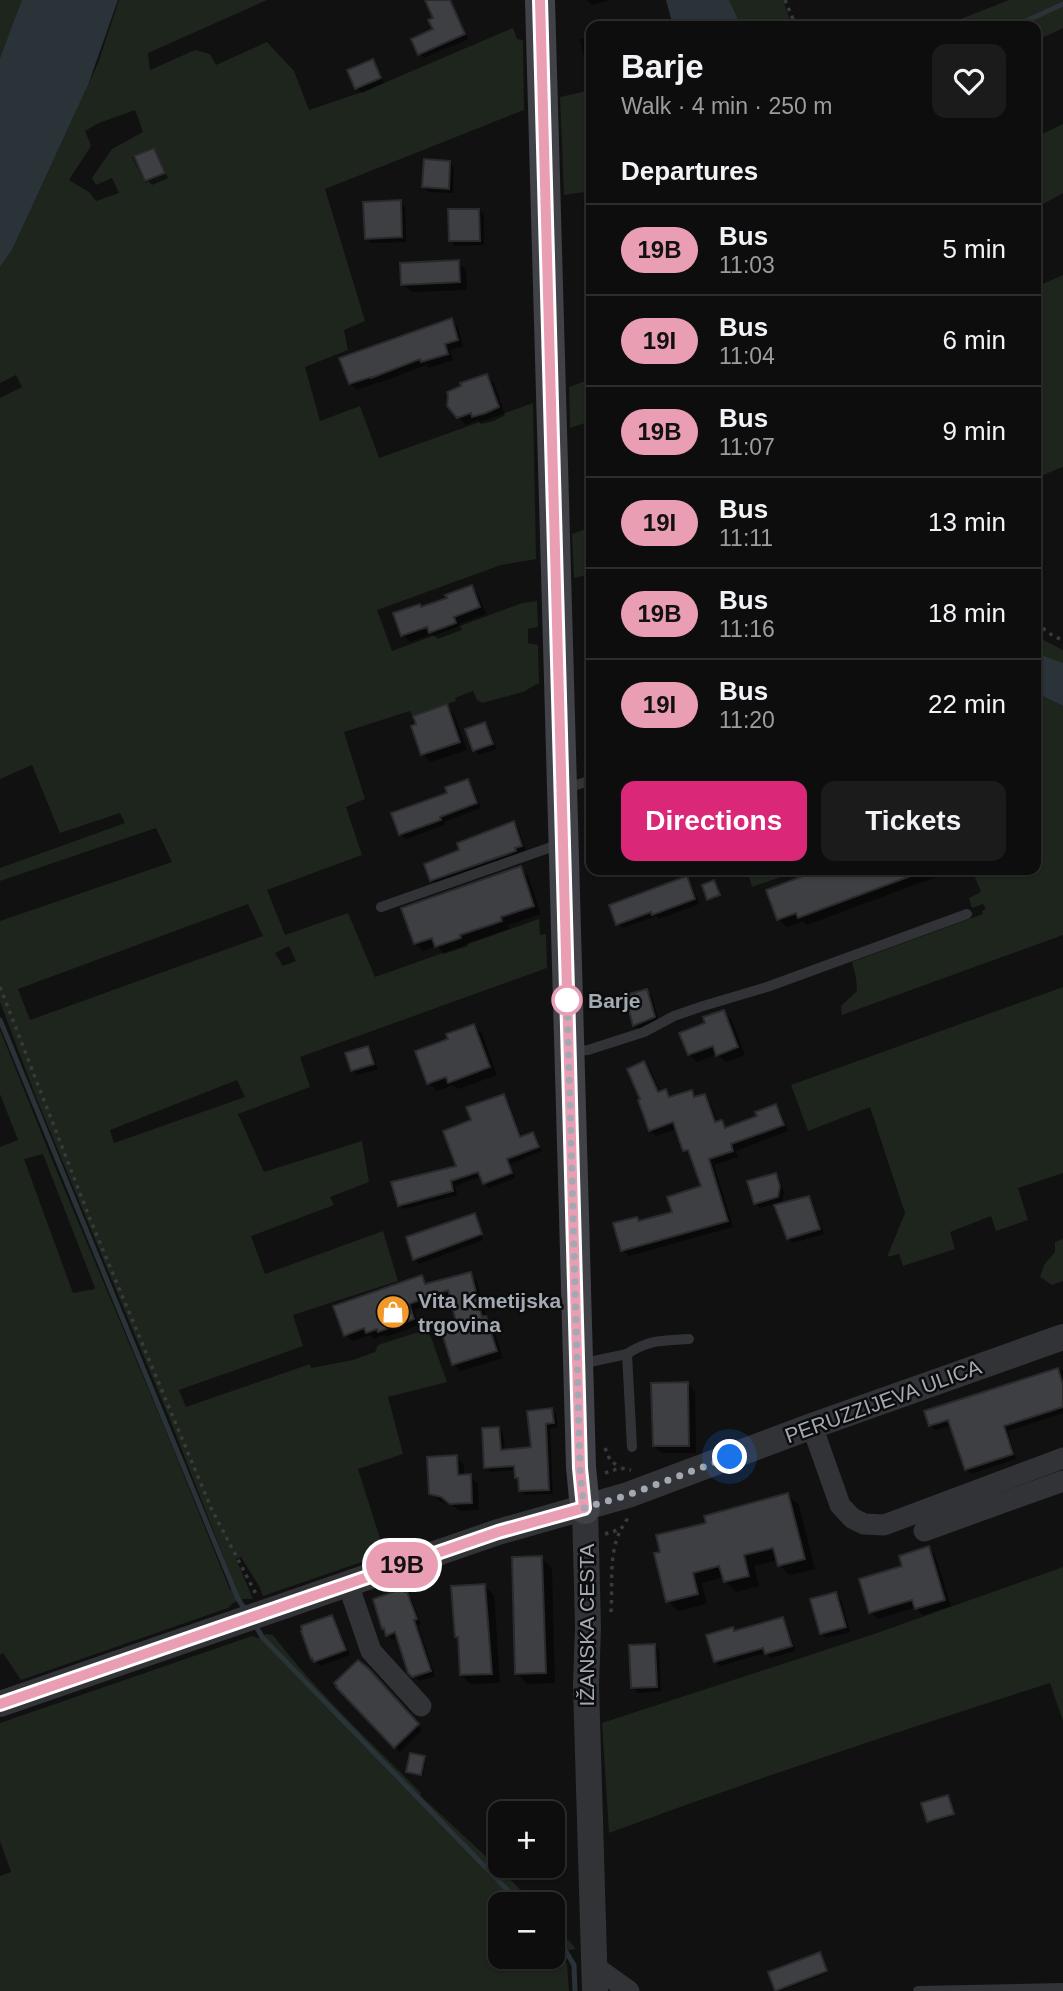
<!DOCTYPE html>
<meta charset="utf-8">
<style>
:root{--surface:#0d0d0e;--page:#1b1b1c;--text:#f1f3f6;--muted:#9a9c9e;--line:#2d2d2e;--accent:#db2777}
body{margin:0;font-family:Helvetica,sans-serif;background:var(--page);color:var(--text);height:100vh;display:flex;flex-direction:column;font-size:26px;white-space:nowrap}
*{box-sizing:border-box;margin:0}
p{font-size:23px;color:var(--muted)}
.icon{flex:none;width:38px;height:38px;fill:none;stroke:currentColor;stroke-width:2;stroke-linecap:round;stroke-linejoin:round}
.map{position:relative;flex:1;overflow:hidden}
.sheet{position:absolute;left:586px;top:21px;width:455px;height:854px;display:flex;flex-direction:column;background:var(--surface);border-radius:14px;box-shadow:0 2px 5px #0004,0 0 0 2px var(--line)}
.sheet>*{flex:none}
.badge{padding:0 14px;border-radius:23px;font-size:24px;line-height:46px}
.buttons{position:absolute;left:488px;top:1801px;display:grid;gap:14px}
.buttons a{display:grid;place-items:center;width:77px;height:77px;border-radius:14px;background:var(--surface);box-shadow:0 2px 5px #0004,0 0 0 2px var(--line);font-size:35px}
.you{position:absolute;width:35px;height:35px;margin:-18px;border:5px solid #fff;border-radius:50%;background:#1a73e8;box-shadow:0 0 0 10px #1a73e833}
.map>.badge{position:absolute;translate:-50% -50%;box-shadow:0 0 0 4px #fff}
h2{padding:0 35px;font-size:26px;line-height:63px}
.round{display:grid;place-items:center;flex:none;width:74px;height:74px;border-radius:14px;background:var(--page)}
.summary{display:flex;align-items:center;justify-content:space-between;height:119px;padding:0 35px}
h1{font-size:33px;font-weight:700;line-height:52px}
.cta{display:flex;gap:14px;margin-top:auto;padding:14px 35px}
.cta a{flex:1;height:80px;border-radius:14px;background:var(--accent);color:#fff;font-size:28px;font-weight:700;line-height:80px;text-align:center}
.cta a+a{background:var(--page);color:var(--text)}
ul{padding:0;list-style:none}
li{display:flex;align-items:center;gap:21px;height:91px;padding:0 35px;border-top:2px solid var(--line)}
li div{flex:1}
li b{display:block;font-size:26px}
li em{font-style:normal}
li .badge{min-width:77px;font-weight:700;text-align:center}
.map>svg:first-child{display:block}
</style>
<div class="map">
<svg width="1063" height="1991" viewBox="0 0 1063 1991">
<rect width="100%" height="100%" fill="#111112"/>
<g fill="#1d251d" fill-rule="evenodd">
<path d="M0 0H23L0 58Z"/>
<path d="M119 0H267L148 53 150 70 195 50 210 54 216 65 267 42 294 71 309 110 365 91 513 28 517 39 523 40 524 110 325 189 365 321 344 330 348 350 305 367 320 421 360 406 379 458 533 403 536 559 501 565 377 610 392 651 522 603 537 601 538 627 528 629V643L538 645 539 684H537L523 692 482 703 477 700 473 691 455 698 456 701 413 716 410 711 344 732 365 799 346 807 362 855 267 890 285 935 348 913 375 977 539 919 540 935 546 934 547 968 300 1057 310 1087 238 1114 264 1172 362 1141 369 1182 330 1197 334 1205 251 1236 265 1274 383 1231 398 1281 293 1315 303 1346 179 1390 186 1407 310 1364 311 1368 353 1360 375 1352 378 1345 428 1329 447 1382 388 1397 403 1454 358 1469 385 1554 263 1596 259 1586 241 1557 236 1559 253 1599C242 1598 235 1600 228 1608L21 1680 3 1653 0 1655V1147L18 1140 0 1094V1030L53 1162 166 1431 230 1590 235 1586 171 1422 37 1100 0 1002V921L172 862 156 828 0 881V868L125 823 120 813 60 833 32 765 0 779V398L22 387 16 375 0 383V267L12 250 98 63ZM135 110 143 132 112 149 92 178 96 185 112 178 119 193 96 201 89 192 69 180 91 146 85 131 99 123ZM154 147 166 173 145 183 132 157ZM248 904 263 936 30 1020 18 989ZM289 946 296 961 283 966 275 953ZM237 1080 245 1097 114 1143 110 1130ZM43 1154 95 1288V1289L73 1293 24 1159Z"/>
<path d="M728 0H783L792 26H741Z"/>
<path d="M1009 0H1063V28L1036 41V26H943Z"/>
<path d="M591 90V191L564 195 560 97Z"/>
<path d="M1063 124V193L1036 208V137Z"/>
<path d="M1063 275V467L1036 478V287Z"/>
<path d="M591 379V421L570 428 569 387Z"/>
<path d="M591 527V574L574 578 572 534Z"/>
<path d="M1036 636 1063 650V664L1036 653Z"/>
<path d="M1036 693 1063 706V935L842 1015 841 1006 857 991 856 978 852 962 983 914 982 911 986 909 983 904 972 908 969 898 981 892 972 870H1036Z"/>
<path d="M747 870H801L752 887Z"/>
<path d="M1063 987V1173L1018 1188 1028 1220 996 1231 991 1216 950 1232 955 1249 903 1266 899 1254 887 1257 905 1213 870 1107 808 1131 791 1085Z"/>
<path d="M1063 1239V1281L1052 1285 1040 1277 1044 1265 1055 1252V1242Z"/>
<path d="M1063 1567V1721L1050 1683C902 1730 755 1779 609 1833L602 1723 877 1633Z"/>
<path d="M266 1634 273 1635C316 1692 371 1742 421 1793L420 1795 509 1878 534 1904H500V1956H553V1923L576 1949 561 1951 567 1964 569 1991H0V1876L11 1872 0 1841V1723L252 1636 257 1638Z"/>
</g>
<g fill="#293338">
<path d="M22 0H118L88 85 12 250 0 267V58Z"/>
<path d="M666 0H729L741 26H673Z"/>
<path d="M1036 653 1063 663V706L1036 693Z"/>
</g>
<g fill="#0007">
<path d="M427 0H441L460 20 468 39 424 58 420 54 413 40 435 30V18Z"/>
<path d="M587 0H611L592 5Z"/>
<path d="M592 37V75L587 71 580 39Z"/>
<path d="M373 61 377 66 384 83 362 93 357 88Z"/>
<path d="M153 150 158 155 168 178 152 185 147 180 137 157Z"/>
<path d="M449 162 454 167 453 193 429 192 424 187Z"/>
<path d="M592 200V228L583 202Z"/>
<path d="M400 202 405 207 406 242 371 243 367 238Z"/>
<path d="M479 210 484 215V245L455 246 451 241Z"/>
<path d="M458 262 466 270 467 290 411 292 403 284Z"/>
<path d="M451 320 458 327 463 346 450 350 453 360 429 368 426 365 379 383 378 382 357 390 350 383Z"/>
<path d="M486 376 494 383 505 415 494 421 481 424 478 420 466 425 452 411Z"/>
<path d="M472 587 478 594 486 614 459 624 462 630 438 639 432 634 410 642 403 635 420 606 422 608 449 599Z"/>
<path d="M446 706 454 714 467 750 430 762 423 754Z"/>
<path d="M485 724 489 729 497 749 479 755 475 750Z"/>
<path d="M467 781 472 786 481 808 444 822 445 825 406 839 401 834Z"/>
<path d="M514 823 518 827 526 850 518 853 519 855 436 885 432 880 462 851Z"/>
<path d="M520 868 528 876 541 914 508 925 509 929 467 943 468 946 444 954 437 946 423 951 415 943Z"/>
<path d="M824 870H955L807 925 803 921 787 927 779 919 768 891Z"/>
<path d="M686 878 691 883 699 904 659 919 656 916 623 928 618 924Z"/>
<path d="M647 991 652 996 659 1022 640 1030 635 1025 627 997Z"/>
<path d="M723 1012 731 1019 745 1055 726 1062 717 1054 697 1062 689 1054 707 1024Z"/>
<path d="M474 1026 482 1034 497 1075 458 1089 453 1085 437 1091 429 1083 450 1040Z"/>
<path d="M367 1048 372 1052 378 1069 357 1075 352 1070Z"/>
<path d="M644 1063 650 1069 661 1093 666 1091 672 1098 691 1092 697 1098 704 1096 710 1102 718 1123 722 1122 728 1128 759 1117 775 1106 781 1112 788 1131 736 1151 738 1157 714 1165 733 1227 629 1256 622 1250 637 1219 640 1222 674 1213 703 1187 690 1156 684 1150 677 1129 656 1136 650 1130Z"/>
<path d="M503 1096 508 1100 522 1138 533 1134 537 1138 542 1151 510 1164 515 1178 489 1188 484 1183 482 1176 455 1186 457 1195 404 1209 399 1205 458 1167 473 1121Z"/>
<path d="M776 1175 780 1180 784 1192 782 1204 809 1198 813 1203 824 1234 793 1243 788 1238 776 1204 760 1208 755 1203Z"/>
<path d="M474 1215 478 1218H475L483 1240 419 1264 414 1259Z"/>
<path d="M471 1274 477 1281 487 1319 492 1324 503 1358 460 1371 454 1364 459 1326 452 1297 414 1310 419 1325 386 1337 384 1335 374 1339 370 1335 352 1341 346 1335 421 1277 428 1284Z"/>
<path d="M1063 1370V1413L1008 1431 1016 1459 971 1474 966 1469 952 1425 935 1430 930 1425 926 1412Z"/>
<path d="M687 1384 695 1392 696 1453H662L654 1446Z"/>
<path d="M552 1410 556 1414 558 1427 550 1428 553 1494 525 1495 520 1490 516 1470 490 1472 486 1467 499 1429 503 1433 505 1451 533 1449Z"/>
<path d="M456 1457 464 1465V1476H470L478 1484 479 1510 460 1511 451 1504 439 1501 431 1493Z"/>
<path d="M788 1495 799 1505 815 1569 790 1575 779 1565 778 1560 754 1566 759 1586 736 1592 725 1581 724 1577 702 1583 707 1604 678 1611 668 1601 708 1524Z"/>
<path d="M929 1548 935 1555 951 1606 923 1615 916 1607 878 1619 871 1612 904 1567Z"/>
<path d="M542 1558 552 1569 555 1683 527 1684 516 1673Z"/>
<path d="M485 1586 494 1595 500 1683 470 1684 461 1674 460 1639 457 1636Z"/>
<path d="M403 1590 412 1599 421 1624 418 1625 435 1676 419 1681 410 1672 398 1637 392 1640 384 1628Z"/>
<path d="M836 1594 841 1599 850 1632 826 1638 821 1633Z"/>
<path d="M331 1617 336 1621 350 1655 320 1666 312 1658Z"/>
<path d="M782 1619 787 1624 795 1651 771 1658 766 1653 720 1666 715 1661 733 1629 736 1632Z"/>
<path d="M655 1646 659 1650 661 1691 638 1693 633 1688Z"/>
<path d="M374 1676 422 1730 400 1752 338 1687Z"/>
<path d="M424 1758 426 1759 423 1776 408 1771Z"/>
<path d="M947 1797 954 1816 930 1823 929 1821Z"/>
<path d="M821 1956 828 1973 780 1991 776 1990Z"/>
</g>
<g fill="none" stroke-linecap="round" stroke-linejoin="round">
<g stroke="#293338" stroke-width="5">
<path d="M1015 26 1063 4"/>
<path d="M0 1020 238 1599 246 1611"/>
<path d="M255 1625 263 1638 521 1904"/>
<path d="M553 1937 562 1945 574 1965 575 1991"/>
</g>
</g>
<g fill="#3d3f42" stroke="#2b2b2e" stroke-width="2">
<path d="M425 0H450L465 34 418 55 411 39 433 29 428 20 433 18Z"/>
<path d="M373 59 381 78 355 89 347 70Z"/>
<path d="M154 148 165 173 145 181 134 156Z"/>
<path d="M424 159 450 161 449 189 422 187Z"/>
<path d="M401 200 402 237 365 239 363 202Z"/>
<path d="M448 209H479L480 241H449Z"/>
<path d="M459 260 460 282 401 285 400 263Z"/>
<path d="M452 318 458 340 445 344 448 354 421 362 420 359 371 378V377L349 384 339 358Z"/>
<path d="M487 374 499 407 486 413 472 417 471 413 457 418 447 406 448 396 447 392 461 386 460 383Z"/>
<path d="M472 585 480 607 454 617 456 623 429 633 427 627 401 636 393 613 420 604 421 607 447 598 445 595Z"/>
<path d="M447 704 460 742 421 755 411 726 416 724 413 716Z"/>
<path d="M485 722 493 744 473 751 465 729Z"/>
<path d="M468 779 477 803 440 817 441 820 399 835 391 813 447 793 445 787Z"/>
<path d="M514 821 522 846 515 848 516 851 430 881 424 864 459 850 457 843Z"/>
<path d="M521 866 534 906 501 917 502 921 460 935 461 938 435 947 432 938 414 944 401 908Z"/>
<path d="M819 870H923L924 871 798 918 796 913 777 920 766 890Z"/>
<path d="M687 876 695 899 652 915 651 912 616 925 609 905Z"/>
<path d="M714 880 720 895 707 900 702 885Z"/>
<path d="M647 989 655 1017 633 1026 625 995Z"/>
<path d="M724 1010 738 1047 716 1056 713 1046 688 1055 679 1033 705 1023 703 1017Z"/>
<path d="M474 1024 490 1067 448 1083 446 1077 427 1084 415 1051 448 1039 446 1034Z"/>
<path d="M368 1046 374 1064 351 1071 345 1053Z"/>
<path d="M644 1061 658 1092 666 1089 669 1097 692 1090 694 1097 705 1094 715 1122 722 1120 725 1128 757 1116 755 1112 776 1104 784 1125 731 1144 733 1151 709 1159 728 1221 621 1251 613 1223 637 1217 639 1221 672 1212 667 1197 701 1186 688 1150 683 1151 673 1122 649 1131 638 1100 640 1099 627 1069Z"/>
<path d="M504 1094 520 1137 533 1132 539 1147 507 1159 512 1173 483 1184 478 1172 451 1181 453 1191 398 1206 391 1182 456 1166 443 1131 471 1120 466 1107Z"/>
<path d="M776 1173 780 1186 778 1197 754 1204 747 1181Z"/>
<path d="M809 1196 820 1229 787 1239 774 1205Z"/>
<path d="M475 1213 482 1234 413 1260 406 1237Z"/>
<path d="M471 1272 482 1317 486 1316 497 1351 452 1365 441 1330 457 1325 448 1290 409 1304 414 1319 378 1332 377 1329 366 1333 364 1328 344 1336 333 1306 422 1275 425 1284Z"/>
<path d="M1058 1368 1063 1385V1407L1004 1426 1013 1454 965 1470 948 1420 929 1426 924 1411Z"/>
<path d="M688 1382 689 1446H653L651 1383Z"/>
<path d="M552 1408 554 1423 546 1424 549 1490 519 1491 518 1478H515L514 1466 484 1468 482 1428 499 1427 501 1450 531 1447 527 1411Z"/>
<path d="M457 1455 458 1475 471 1474 472 1503 450 1504 441 1497 429 1494 427 1457Z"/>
<path d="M788 1493 805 1559 778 1566 773 1548 744 1555 749 1576 724 1582 719 1566 693 1573 698 1594 666 1602 654 1553 660 1552 656 1535 706 1523 704 1516Z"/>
<path d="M929 1546 945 1600 915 1609 912 1600 869 1613 859 1579 902 1566 899 1556Z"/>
<path d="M542 1556 546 1673 515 1674 512 1557Z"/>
<path d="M485 1584 492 1674 460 1675 458 1637H455L451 1586Z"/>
<path d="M404 1588 405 1592H407L417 1619 414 1620 431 1671 412 1677 408 1673 395 1632 386 1636 384 1628 382 1629 373 1599Z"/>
<path d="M836 1592 846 1627 820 1634 810 1599Z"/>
<path d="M332 1615 346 1650 314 1662 312 1658 311 1659 301 1631 302 1630 301 1626Z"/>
<path d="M783 1617 792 1646 765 1654 763 1648 714 1662 706 1635 733 1627 734 1631Z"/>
<path d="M655 1644 657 1687 631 1688 629 1645Z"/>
<path d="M358 1660 369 1669 419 1724 394 1748 336 1687 337 1686 334 1683Z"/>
<path d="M410 1753 425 1756 421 1775 406 1772Z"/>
<path d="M948 1795 954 1814 927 1822 921 1803Z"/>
<path d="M820 1952 827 1971 775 1991 768 1972Z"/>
</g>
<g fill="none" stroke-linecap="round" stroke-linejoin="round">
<g stroke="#383a3e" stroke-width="3.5" stroke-dasharray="3.5 5" stroke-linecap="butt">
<path d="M785 0 796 26"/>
<path d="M1036 623 1053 636 1063 640"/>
<path d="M0 987 90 1219 212 1510 256 1594"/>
<path d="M605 1448 610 1460 620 1468"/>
<path d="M605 1473 620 1468 631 1470"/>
<path d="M605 1534 621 1529 628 1518"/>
<path d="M611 1612C613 1584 608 1555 621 1529"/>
</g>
<g stroke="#323337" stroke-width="10">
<path d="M564 789 592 780"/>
<path d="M381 907 560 844"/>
<path d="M572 1051 588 1050 644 1032 674 1016 703 1006 767 987 967 914"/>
<path d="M627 1354C649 1339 663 1341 689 1339"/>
<path d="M580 1364 627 1354 632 1447"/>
<path d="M918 1991 1063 1988"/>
</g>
<g stroke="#323337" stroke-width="21">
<path d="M812 1426 840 1505 852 1518 864 1524 884 1525 1063 1458"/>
<path d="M924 1531 1063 1481"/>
<path d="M348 1584 371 1651 421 1706"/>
<path d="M594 1966 629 1991"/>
</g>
<g stroke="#323337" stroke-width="26">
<path d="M585 1509 588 1627 586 1685 595 1991"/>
<path d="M0 1704 498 1532 628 1495 812 1426 1063 1337"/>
</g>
<path stroke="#404247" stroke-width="30" d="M540 0 581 1467 585 1509"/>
</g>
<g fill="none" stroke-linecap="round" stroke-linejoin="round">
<g stroke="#fff" stroke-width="16">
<path id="line" d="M0 1704 498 1532 584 1508 580 1468 540 0"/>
</g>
<use href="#line" stroke="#ea9eb4" stroke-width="10"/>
<path stroke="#a2a9b3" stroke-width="7" stroke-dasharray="0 12.6" d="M567 1000V996L580 1468 584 1508 628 1495 730 1457"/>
</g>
<defs>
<g id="shop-disc" transform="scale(1.75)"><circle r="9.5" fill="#f29829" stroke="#0c0c0d"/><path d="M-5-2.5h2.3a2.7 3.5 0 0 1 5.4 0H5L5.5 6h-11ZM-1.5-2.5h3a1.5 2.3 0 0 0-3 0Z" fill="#fff"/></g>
</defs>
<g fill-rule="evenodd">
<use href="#shop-disc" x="393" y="1312"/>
</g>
<circle fill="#fff" stroke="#ea9eb4" stroke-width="3.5" cx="567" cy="1000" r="14"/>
<g text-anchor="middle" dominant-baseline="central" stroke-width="5" stroke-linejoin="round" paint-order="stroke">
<g font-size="21" font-weight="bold" fill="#a2a9b3" stroke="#0c0c0d" text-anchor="start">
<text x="588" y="1000">Barje</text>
</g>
<g font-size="21" font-weight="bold" fill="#a2a9b3" stroke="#0c0c0d" text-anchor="start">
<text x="418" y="1300">Vita Kmetijska<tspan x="418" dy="24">trgovina</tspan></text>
</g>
<g font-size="21" fill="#a2a9b3" stroke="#0c0c0d">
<text transform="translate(883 1401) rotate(-20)">PERUZZIJEVA ULICA</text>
<text transform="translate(586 1625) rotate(-90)">IŽANSKA CESTA</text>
</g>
</g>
</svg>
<div class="buttons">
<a>+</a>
<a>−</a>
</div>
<div class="you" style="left:730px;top:1457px"></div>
<b class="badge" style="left:402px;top:1565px;background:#ea9eb4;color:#111">19B</b>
<section class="sheet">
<div class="summary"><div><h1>Barje</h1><p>Walk · 4 min · 250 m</p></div><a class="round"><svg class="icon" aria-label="heart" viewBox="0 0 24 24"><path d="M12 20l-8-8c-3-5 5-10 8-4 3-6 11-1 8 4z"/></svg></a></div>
<h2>Departures</h2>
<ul>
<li><span class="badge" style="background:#ea9eb4;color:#111">19B</span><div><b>Bus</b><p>11:03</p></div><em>5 min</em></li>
<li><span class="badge" style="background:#ea9eb4;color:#111">19I</span><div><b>Bus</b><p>11:04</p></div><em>6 min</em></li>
<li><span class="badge" style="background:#ea9eb4;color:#111">19B</span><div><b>Bus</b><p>11:07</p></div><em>9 min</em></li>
<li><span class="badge" style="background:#ea9eb4;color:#111">19I</span><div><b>Bus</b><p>11:11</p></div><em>13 min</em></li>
<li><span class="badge" style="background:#ea9eb4;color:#111">19B</span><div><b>Bus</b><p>11:16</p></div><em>18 min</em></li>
<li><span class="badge" style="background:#ea9eb4;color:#111">19I</span><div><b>Bus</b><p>11:20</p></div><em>22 min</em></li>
</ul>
<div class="cta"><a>Directions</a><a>Tickets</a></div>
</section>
</div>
